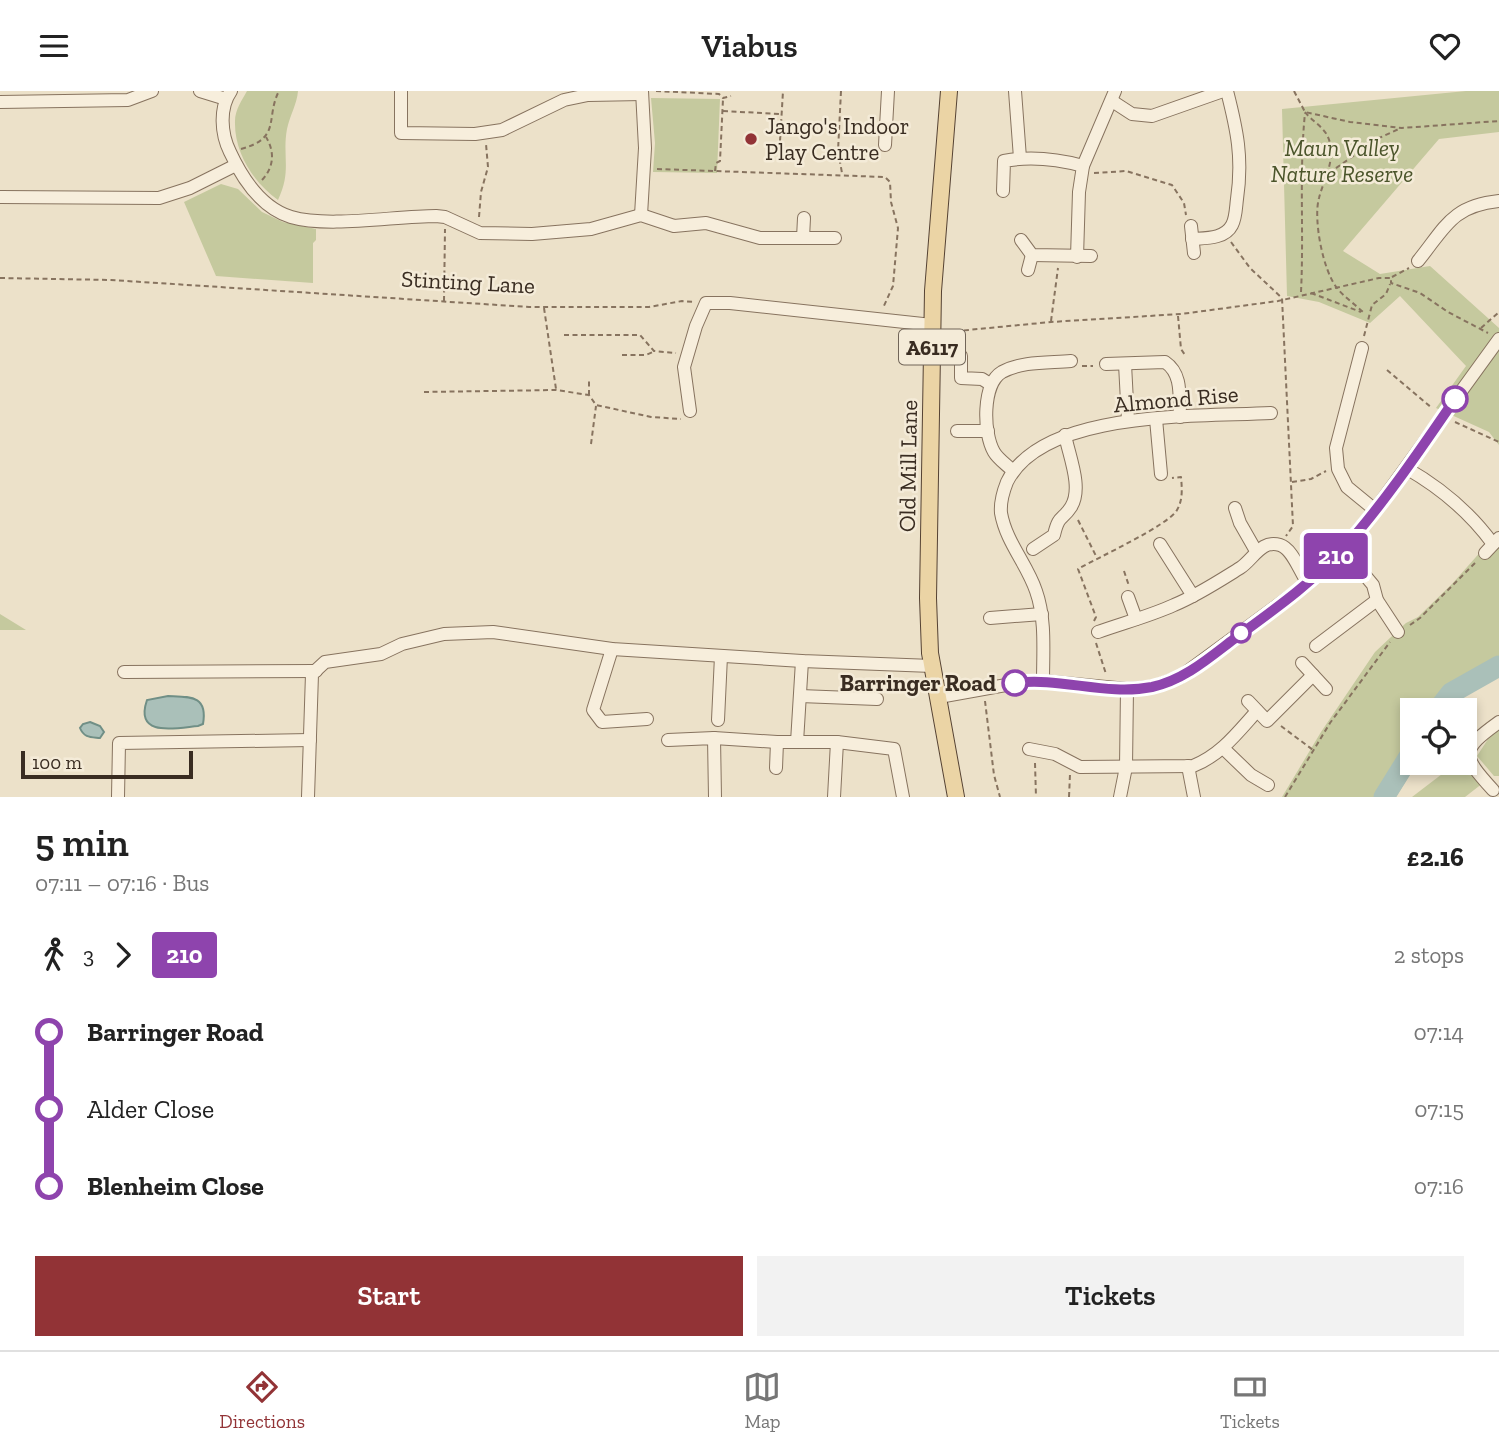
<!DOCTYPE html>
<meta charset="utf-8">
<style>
:root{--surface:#fff;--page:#f2f2f2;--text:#222;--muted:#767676;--line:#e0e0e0;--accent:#923336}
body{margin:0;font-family:"Zilla Slab",serif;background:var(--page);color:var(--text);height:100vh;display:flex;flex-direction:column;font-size:26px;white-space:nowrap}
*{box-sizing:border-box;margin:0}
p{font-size:23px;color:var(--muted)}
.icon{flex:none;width:38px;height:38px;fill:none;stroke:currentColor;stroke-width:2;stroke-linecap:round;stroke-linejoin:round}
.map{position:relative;height:706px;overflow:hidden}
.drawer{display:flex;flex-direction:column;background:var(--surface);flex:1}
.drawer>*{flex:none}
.badge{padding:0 14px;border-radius:5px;font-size:24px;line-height:46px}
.fabs{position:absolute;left:1400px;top:607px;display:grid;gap:14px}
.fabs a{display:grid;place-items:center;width:77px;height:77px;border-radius:0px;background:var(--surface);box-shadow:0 4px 10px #0003;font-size:35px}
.scale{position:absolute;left:21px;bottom:18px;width:172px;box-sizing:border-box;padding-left:7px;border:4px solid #392c21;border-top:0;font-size:19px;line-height:24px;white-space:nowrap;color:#392c21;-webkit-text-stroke:5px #f4ebd8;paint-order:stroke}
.map>.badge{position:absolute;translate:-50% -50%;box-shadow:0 0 0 4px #fff}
.legs{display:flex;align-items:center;gap:10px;height:77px;padding:0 35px;font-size:23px}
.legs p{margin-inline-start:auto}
.summary{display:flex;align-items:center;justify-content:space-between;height:119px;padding:0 35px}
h1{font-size:38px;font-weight:600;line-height:52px}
.primary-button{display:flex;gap:14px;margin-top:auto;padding:14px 35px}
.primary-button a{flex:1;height:80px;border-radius:0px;background:var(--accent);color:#fff;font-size:28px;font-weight:600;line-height:80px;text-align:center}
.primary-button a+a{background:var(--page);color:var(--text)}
ul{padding:0 35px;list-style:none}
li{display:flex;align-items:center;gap:24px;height:77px;font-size:26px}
li i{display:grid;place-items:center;width:10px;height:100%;margin:0 9px;background:currentColor}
li i::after{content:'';width:18px;height:18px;margin:-9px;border:5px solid;border-radius:50%;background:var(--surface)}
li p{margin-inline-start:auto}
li:first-child i{background:linear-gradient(#0000 50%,currentColor 0)}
li:last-child i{background:linear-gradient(currentColor 50%,#0000 0)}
header{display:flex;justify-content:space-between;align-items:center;height:91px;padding:0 35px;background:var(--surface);font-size:32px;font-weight:600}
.dock{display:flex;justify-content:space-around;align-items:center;height:98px;border-top:2px solid var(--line);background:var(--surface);font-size:19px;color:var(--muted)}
.dock a{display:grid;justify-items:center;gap:4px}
.dock .current{color:var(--accent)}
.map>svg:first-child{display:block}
</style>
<header><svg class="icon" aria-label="menu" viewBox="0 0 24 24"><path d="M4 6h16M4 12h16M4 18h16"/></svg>Viabus<svg class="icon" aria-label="heart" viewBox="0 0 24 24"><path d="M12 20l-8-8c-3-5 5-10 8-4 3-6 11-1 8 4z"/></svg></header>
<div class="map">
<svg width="1499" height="706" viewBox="0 0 1499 706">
<rect width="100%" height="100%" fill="#ece1c9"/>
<g fill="#c5c99e">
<path d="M247 0H298C297 13 290 24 287 38 282 65 292 80 278 109 254 92 234 62 235 30 235 19 242 9 247 0Z"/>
<path d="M1466 0H1499V41L1439 48 1343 160 1380 183 1430 175 1499 237V354L1489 341 1436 317 1466 275 1400 205 1370 232 1319 211 1287 205 1282 18Z"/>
<path d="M651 7 720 8 717 82 653 81 655 52Z"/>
<path d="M221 93 238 98 262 121 283 131 316 138V149L313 152V192L216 185 184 111Z"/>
<path d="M1499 440V585L1470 599 1449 619 1412 620V672H1417L1396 706H1282L1321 641 1375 561 1406 532 1418 526 1452 493Z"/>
<path d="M0 523 26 539H0Z"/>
<path d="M1499 639V685H1494L1477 665 1490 645Z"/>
<path d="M1460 674 1483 692 1465 706H1412L1446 680Z"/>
</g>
<g fill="#aac0b9" stroke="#708f86" stroke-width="2">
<path d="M168 605C190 606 208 604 203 633L198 635C176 637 134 647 147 609Z"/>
<path d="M90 631 100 635 104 641 100 647C91 646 84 647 80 637L83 633Z"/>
</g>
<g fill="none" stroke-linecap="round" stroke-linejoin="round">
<g stroke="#aac0b9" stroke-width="21">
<path d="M1437 620 1451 602 1499 575"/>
<path d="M1384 706 1412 661"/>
</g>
<g stroke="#87735f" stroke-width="14">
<g id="minor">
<path d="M200 0 226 8"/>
<path d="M231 0C219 17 221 43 230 61 242 87 262 117 291 126 328 137 395 125 436 125L445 126 480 142 532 143 591 138 641 124 674 135 706 132 760 147H835"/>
<path d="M401 0V42L475 43 502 39 564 9 588 4 642 3"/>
<path d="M1015 0 1020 67"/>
<path d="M1112 10 1132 23 1152 25 1223 0"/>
<path d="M0 11 128 9 152 0"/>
<path d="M885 54 888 0"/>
<path d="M1003 100 1004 70C1031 65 1057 68 1083 75"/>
<path d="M0 106 159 107 190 97 236 74"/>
<path d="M641 124 645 57 642 0"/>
<path d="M1191 135 1194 162"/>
<path d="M803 147 804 127"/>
<path d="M1192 148C1205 147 1225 148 1232 134 1236 127 1236 115 1237 108 1243 67 1237 39 1227 0"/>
<path d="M1021 149 1032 164 1091 165"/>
<path d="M1077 166 1079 101 1083 75 1115 0"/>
<path d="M1418 170C1445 137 1451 115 1499 110"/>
<path d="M1028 179 1032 164"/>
<path d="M1362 257 1336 357 1338 378 1347 396 1375 419"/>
<path d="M961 265V287L982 288 990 293"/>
<path d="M1106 273 1165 271C1183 283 1179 306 1180 326"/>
<path d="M1125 273 1128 330"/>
<path d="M690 320 684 276 696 235 706 212H730L932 234"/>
<path d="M1156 328 1161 383"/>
<path d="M957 340H988"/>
<path d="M1406 377C1441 397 1469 420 1493 453"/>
<path d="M1013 380C1007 374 998 368 994 361 983 342 982 293 1002 281 1022 270 1049 272 1071 270"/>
<path d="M1235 417 1240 432 1256 460"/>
<path d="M1160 453 1193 505"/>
<path d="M1033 458 1054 444C1059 423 1062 430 1071 416 1083 397 1069 365 1065 344"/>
<path d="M1343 458 1373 494 1377 509 1398 541"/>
<path d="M1485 462 1499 447"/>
<path d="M1128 506 1136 528"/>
<path d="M990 527 1042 523"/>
<path d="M1098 541C1123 532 1150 525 1174 514 1198 504 1219 490 1240 477 1253 469 1261 448 1280 454 1293 458 1300 482 1308 492"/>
<path d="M1316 555 1377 509"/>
<path d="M612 558 593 619 602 631 647 628"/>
<path d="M1302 572 1326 598"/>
<path d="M124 581 316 580"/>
<path d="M1043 590C1043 561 1046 528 1036 500 1027 473 1006 451 1001 422 1000 411 1003 401 1007 391 1043 318 1200 326 1271 322"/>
<path d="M800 605 877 608"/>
<path d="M939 606 1023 591 1043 590 1127 598 1153 596 1180 586 1308 492 1343 458 1375 419 1499 248"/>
<path d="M1248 610 1267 630 1313 584"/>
<path d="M718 629 721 565"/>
<path d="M714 647 777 651H837L894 658 903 706"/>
<path d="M668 649 714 647 715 706"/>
<path d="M797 651 802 570"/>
<path d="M1223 657 1251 684 1268 694"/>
<path d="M1029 658 1055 663 1080 676 1193 675C1221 664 1238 641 1257 620"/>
<path d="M1188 675 1194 706"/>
<path d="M776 677 777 651"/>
<path d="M1493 699C1461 664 1460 659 1499 631"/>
<path d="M118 706 119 652 310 649"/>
<path d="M308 706 312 583 325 571 381 563 402 553 444 543 493 541 612 558 802 570 932 575"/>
<path d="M834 706 837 651"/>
<path d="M1120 706 1126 676 1127 598"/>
</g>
</g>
<g stroke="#554233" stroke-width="18">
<path id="major" d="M949 0 933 200 928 507 930 562 956 706"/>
</g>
<g stroke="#87735f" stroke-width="2" stroke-dasharray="5 3.5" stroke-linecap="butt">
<path d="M656 0 719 3 723 7 731 5"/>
<path d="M841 0 838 60 842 82"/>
<path d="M1294 0 1305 21 1350 31 1402 37 1499 30"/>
<path d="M723 20 781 23"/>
<path d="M1305 21C1311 29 1322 35 1327 44 1338 66 1324 87 1319 107 1313 128 1323 180 1337 197 1344 206 1356 214 1365 223"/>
<path d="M241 58C282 47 265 27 279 0"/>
<path d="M779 67 783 0"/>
<path d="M657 78 885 86 890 91 891 111 898 137 893 195 883 217"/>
<path d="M715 80 716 72 720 70 723 8"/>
<path d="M1094 82 1126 80 1172 94 1184 112 1186 124"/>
<path d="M1329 82 1379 47 1401 37"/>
<path d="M262 89C274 76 275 61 266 46"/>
<path d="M479 126 481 101 488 76 486 53"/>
<path d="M1231 151 1250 177 1282 207 1293 435 1286 445"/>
<path d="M1392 186 1409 177"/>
<path d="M0 187 111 189 529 216H649L682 210 694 211"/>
<path d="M1301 201C1304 141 1299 81 1305 22"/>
<path d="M1311 202 1361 221"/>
<path d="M444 210 445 138"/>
<path d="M544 217 556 298"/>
<path d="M1178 225 1181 258 1185 264"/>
<path d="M1051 230 1058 177"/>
<path d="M1481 237 1499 221"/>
<path d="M947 241 1051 231 1181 223 1278 210 1379 187H1391V192L1420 202 1448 221 1488 242"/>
<path d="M564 244H640L654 260 676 262"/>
<path d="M1364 245 1372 214 1386 203 1390 193"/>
<path d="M622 264H646L653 261"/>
<path d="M1082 275H1093"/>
<path d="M1387 279 1432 317"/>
<path d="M424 301 556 299 589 304 596 314 651 326 681 328"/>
<path d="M589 304V288"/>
<path d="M1455 331 1499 351"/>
<path d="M591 353 596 315"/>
<path d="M1292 391 1311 388 1326 380"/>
<path d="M1078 429 1097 467"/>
<path d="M1124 480 1129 495"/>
<path d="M1094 530 1096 526 1078 478C1097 467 1169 434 1177 419 1183 409 1182 397 1181 386L1172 387"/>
<path d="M1410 534 1420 527 1477 470"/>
<path d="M1096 552 1106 583"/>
<path d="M985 610 994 684 1000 706"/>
<path d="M1281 635 1313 659"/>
<path d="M1035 672 1036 706"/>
<path d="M1069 706 1070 683"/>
<path d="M1285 706 1330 632 1390 551"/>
</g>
<use href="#minor" stroke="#f7eedc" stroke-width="12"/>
<use href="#major" stroke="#ebd4a5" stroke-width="16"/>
</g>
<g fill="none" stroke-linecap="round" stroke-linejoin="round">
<g stroke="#fff" stroke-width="16">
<path id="line-1" d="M1015 592C1060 586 1106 605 1152 596 1184 589 1209 567 1234 548 1272 520 1312 492 1344 457 1385 411 1420 359 1455 308"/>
</g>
<use href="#line-1" stroke="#8e44ad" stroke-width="10"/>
</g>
<circle fill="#923336" stroke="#f4ebd8" stroke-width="2.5" cx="751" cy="48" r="7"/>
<g fill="#fff" stroke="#8e44ad" stroke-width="3.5">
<circle cx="1455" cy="308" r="12"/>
<circle cx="1241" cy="542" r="9"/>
<circle cx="1015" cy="592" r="12"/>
</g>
<g text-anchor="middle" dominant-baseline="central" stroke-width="5" stroke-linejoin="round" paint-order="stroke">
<rect fill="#f4ebd8" stroke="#716558" stroke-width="2" x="899" y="238.5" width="66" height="35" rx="5"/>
<g font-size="21" font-weight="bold" fill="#392c21">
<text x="932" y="256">A6117</text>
</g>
<g font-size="23" fill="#392c21" stroke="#f4ebd8" text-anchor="start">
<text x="765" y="35">Jango's Indoor<tspan x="765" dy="26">Play Centre</tspan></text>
</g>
<g font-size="23" font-style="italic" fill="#4a542a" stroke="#f4ebd8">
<text x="1342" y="57">Maun Valley<tspan x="1342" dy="26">Nature Reserve</tspan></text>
</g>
<g font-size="23" fill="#392c21" stroke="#f4ebd8">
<text transform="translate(468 191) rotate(3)">Stinting Lane</text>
<text transform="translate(1176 308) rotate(-5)">Almond Rise</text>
<text transform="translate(908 375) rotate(-89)">Old Mill Lane</text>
</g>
<g font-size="23" font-weight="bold" fill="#392c21" stroke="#f4ebd8" text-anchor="end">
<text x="996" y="592">Barringer Road</text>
</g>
</g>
</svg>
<div class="fabs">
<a><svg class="icon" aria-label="locate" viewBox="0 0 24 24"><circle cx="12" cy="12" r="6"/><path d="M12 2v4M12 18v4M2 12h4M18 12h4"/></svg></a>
</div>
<div class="scale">100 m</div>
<b class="badge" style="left:1336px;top:465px;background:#8e44ad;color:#fff">210</b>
</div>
<section class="drawer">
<div class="summary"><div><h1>5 min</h1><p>07:11 – 07:16 · Bus</p></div><b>£2.16</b></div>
<div class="legs"><svg class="icon" aria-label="walk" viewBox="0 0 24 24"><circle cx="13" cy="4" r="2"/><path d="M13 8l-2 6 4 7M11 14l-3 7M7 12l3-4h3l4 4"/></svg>3<svg class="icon" aria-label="forward" viewBox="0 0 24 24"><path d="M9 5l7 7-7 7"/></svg><b class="badge" style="background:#8e44ad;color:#fff">210</b><p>2 stops</p></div>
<ul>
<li><i style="color:#8e44ad"></i><b>Barringer Road</b><p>07:14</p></li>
<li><i style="color:#8e44ad"></i><span>Alder Close</span><p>07:15</p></li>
<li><i style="color:#8e44ad"></i><b>Blenheim Close</b><p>07:16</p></li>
</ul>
<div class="primary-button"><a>Start</a><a>Tickets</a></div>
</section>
<nav class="dock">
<a class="current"><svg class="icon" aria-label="directions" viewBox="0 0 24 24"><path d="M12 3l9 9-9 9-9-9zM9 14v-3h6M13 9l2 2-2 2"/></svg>Directions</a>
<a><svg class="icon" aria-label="map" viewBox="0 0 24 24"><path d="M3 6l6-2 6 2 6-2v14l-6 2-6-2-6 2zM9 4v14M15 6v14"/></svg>Map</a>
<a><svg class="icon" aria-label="tickets" viewBox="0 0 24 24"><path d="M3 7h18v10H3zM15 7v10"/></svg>Tickets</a>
</nav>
